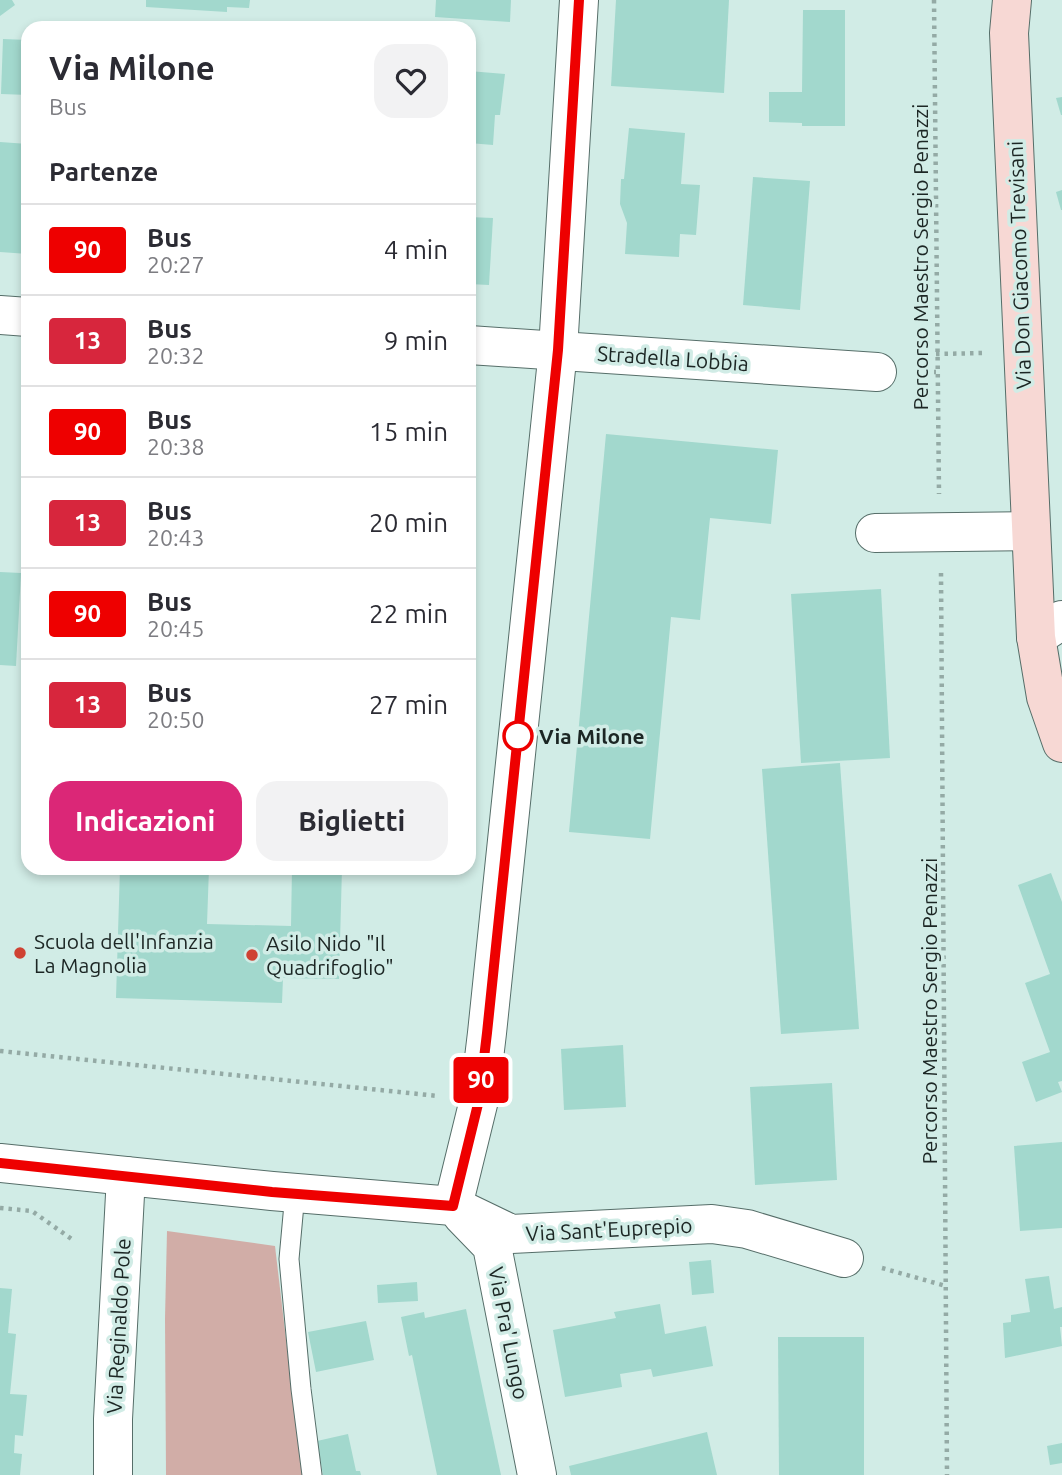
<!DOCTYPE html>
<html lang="it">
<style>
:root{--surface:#fff;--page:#f2f2f3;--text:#2b2b33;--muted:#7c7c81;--line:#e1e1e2;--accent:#db2777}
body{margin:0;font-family:Ubuntu,sans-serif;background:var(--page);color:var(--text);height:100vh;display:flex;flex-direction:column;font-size:26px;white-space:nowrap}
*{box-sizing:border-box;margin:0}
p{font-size:23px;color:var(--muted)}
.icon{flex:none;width:38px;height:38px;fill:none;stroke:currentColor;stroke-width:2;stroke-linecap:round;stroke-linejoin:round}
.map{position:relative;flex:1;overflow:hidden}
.panel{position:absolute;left:21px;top:21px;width:455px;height:854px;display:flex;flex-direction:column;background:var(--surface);border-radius:21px;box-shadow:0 4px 10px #0003}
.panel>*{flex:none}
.badge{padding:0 14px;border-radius:5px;font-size:24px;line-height:46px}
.map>.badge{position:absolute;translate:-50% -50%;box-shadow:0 0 0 4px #fff}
h2{padding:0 28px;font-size:26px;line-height:63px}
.round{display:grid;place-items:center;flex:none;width:74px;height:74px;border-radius:21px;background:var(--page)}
.headline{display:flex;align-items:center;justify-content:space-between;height:119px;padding:0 28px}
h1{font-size:33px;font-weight:700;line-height:52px}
.cta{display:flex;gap:14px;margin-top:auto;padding:14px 28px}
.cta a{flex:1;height:80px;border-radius:21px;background:var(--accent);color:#fff;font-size:28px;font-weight:700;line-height:80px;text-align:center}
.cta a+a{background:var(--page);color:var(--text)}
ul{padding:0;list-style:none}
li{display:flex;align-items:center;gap:21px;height:91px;padding:0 28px;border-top:2px solid var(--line)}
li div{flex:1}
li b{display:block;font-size:26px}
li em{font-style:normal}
li .badge{min-width:77px;font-weight:700;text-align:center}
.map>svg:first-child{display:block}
</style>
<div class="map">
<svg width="1062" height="1475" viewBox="0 0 1062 1475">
<rect width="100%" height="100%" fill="#d1ece6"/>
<path fill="#d1ada7" d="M167 1231 275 1246 302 1475H166L165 1319Z"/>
<g fill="#a2d8cd">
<path d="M0 0H12L15 5 0 16Z"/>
<path d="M146 0H250L249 8 227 7V12L146 7Z"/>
<path d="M436 0H511L510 22 435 17Z"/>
<path d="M616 0H729L724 93 611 86Z"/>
<path d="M803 10H845V126H802V123L769 122V92H802Z"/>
<path d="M3 39 28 40V95L1 94Z"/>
<path d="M469 71 505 74 500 115H495L493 145 469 143Z"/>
<path d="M1062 97V115H1061L1056 98Z"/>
<path d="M629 128 685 133 681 184 700 185 696 235 680 234 679 257 625 254 627 223 620 204 621 179H624Z"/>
<path d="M0 142 28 144V254L0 252Z"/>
<path d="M753 177 810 181 800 310 743 305Z"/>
<path d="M1062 190V210H1061L1056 192Z"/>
<path d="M469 217 493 218 489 285 469 284Z"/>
<path d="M606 434 778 450 771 524 710 518 700 620 671 617 650 839 569 832Z"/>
<path d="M0 572 21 573 16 666 0 665Z"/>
<path d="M881 589 890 758 801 763 791 594Z"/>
<path d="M840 763 859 1029 781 1034 762 769Z"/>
<path d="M120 868H209L207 924 291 926 292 868H342L339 979 283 978 282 1003 116 998Z"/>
<path d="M1051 873 1062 902V1081L1058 1082 1062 1092 1036 1102 1022 1062 1050 1052 1025 983 1050 974 1018 885Z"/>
<path d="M623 1045 626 1107 564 1110 561 1049Z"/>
<path d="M832 1083 837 1180 755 1185 750 1087Z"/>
<path d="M1062 1142V1228L1020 1231 1014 1146Z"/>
<path d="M711 1260 714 1293 692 1295 689 1262Z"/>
<path d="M1049 1276 1054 1309 1062 1307V1327H1060L1062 1346 1005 1358 1003 1323 1011 1322V1315L1030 1312 1025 1279Z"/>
<path d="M417 1282 418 1301 378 1303 377 1285Z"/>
<path d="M0 1288 12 1289 8 1333 16 1334 10 1394 27 1395 23 1436 15 1435 14 1453 22 1454 20 1475H0Z"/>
<path d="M660 1304 665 1334 706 1326 713 1366 653 1377 651 1369 620 1374 622 1387 565 1397 553 1330 616 1318 614 1312Z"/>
<path d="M466 1309 486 1405 501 1475H437L412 1355 409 1356 401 1317 424 1312 425 1318Z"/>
<path d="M366 1321 374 1360 316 1372 308 1332Z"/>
<path d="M778 1337H864V1475H779Z"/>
<path d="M707 1432 717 1475H571L569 1466Z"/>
<path d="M348 1434 356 1471H360L361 1475H323L317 1441Z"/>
<path d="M1062 1443V1463L1050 1465 1047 1446Z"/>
</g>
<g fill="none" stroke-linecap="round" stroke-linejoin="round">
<g stroke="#566e69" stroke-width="21">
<path id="lane" d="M295 1193 289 1259 301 1389 312 1475"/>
</g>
<g stroke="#566e69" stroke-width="40">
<g id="street">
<path d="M0 315 28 317"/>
<path d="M469 345 877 372"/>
<path d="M875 533 1030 531"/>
<path d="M1036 637 1062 620"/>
<path d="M0 1163 272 1191 453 1206 511 1234 712 1224 747 1229 844 1258"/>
<path d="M453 1206 479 1100 487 1033 558 350 579 0"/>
<path d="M462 1215 492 1246 537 1475"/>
<path d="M113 1475V1419L126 1176"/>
</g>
</g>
<g stroke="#566e69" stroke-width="40">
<path id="secondary" d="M1012 0 1009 33 1036 637 1046 697 1062 743"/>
</g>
<g stroke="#94aaa5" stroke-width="4.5" stroke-dasharray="3.5 5" stroke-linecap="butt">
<path d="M934 0 939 494"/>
<path d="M936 354 984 353"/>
<path d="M917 372H936"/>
<path d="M941 573 947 1475"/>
<path d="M0 1051 438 1096"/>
<path d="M0 1208 32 1211 73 1240"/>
<path d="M882 1268 946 1286"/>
</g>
<use href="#lane" stroke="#fff" stroke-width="19"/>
<use href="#street" stroke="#fff" stroke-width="38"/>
<use href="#secondary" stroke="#f7d8d4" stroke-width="38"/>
</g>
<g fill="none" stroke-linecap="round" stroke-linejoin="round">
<g stroke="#fff" stroke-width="16">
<path id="line" d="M0 1163 272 1192 453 1206 479 1100 487 1033 558 350 579 0"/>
</g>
<use href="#line" stroke="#e00" stroke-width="10"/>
</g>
<circle fill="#fff" stroke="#e00" stroke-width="3.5" cx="518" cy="736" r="14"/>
<g fill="#cf4232" stroke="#d1ece6" stroke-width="2.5">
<circle cx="20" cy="953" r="7"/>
<circle cx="252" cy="955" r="7"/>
</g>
<g text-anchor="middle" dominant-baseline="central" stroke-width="7" stroke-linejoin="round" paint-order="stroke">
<g font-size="21" fill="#1c2624" stroke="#d1ece6">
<text transform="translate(920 257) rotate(-90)">Percorso Maestro Sergio Penazzi</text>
<text transform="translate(1019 265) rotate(-92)">Via Don Giacomo Trevisani</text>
<text transform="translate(673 358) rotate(4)">Stradella Lobbia</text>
<text transform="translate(929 1011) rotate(-90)">Percorso Maestro Sergio Penazzi</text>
<text transform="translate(609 1229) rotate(-3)">Via Sant'Euprepio</text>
<text transform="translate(118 1326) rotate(-87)">Via Reginaldo Pole</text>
<text transform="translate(509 1333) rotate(79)">Via Pra' Lungo</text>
</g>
<g font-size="21" font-weight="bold" fill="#1c2624" stroke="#d1ece6" text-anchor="start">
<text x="539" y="736">Via Milone</text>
</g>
<g font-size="21" fill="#1c2624" stroke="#d1ece6" text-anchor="start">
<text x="34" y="941">Scuola dell'Infanzia<tspan x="34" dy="24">La Magnolia</tspan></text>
<text x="266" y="943">Asilo Nido "Il<tspan x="266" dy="24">Quadrifoglio"</tspan></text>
</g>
</g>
</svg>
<b class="badge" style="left:481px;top:1080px;background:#e00;color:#fff">90</b>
<section class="panel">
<div class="headline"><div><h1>Via Milone</h1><p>Bus</p></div><a class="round"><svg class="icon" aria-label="heart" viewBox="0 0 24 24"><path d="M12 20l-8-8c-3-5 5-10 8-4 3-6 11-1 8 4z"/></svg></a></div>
<h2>Partenze</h2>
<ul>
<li><span class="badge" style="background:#e00;color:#fff">90</span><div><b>Bus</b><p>20:27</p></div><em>4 min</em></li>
<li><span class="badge" style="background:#d7263d;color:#fff">13</span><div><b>Bus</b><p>20:32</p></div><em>9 min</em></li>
<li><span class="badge" style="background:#e00;color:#fff">90</span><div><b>Bus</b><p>20:38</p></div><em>15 min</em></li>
<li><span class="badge" style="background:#d7263d;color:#fff">13</span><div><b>Bus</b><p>20:43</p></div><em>20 min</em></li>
<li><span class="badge" style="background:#e00;color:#fff">90</span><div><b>Bus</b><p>20:45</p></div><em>22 min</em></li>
<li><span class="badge" style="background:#d7263d;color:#fff">13</span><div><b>Bus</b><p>20:50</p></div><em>27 min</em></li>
</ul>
<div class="cta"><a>Indicazioni</a><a>Biglietti</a></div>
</section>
</div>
